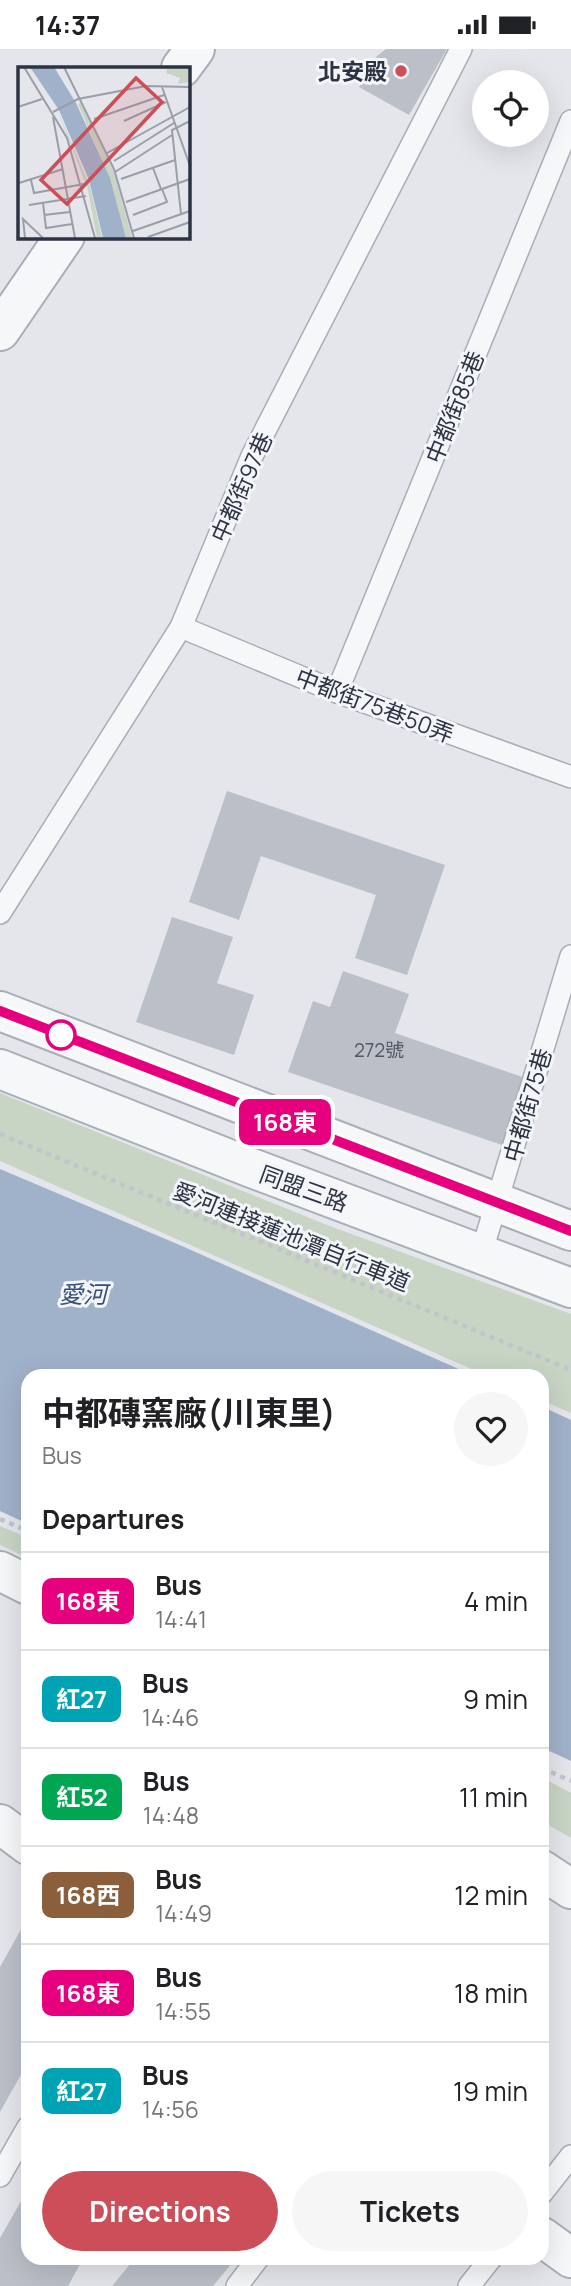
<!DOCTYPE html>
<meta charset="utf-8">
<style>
:root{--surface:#fff;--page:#f6f6f6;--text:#202124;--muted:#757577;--line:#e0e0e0;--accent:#cb4e58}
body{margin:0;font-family:Manrope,"Noto Sans TC",sans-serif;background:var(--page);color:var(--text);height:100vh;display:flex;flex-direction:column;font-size:26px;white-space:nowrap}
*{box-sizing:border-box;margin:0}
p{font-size:23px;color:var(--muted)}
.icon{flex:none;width:38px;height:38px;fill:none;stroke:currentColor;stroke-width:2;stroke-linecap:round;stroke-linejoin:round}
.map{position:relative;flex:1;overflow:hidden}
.sheet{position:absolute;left:21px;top:1320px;width:528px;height:896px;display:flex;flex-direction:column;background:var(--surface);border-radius:21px;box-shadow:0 7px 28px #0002}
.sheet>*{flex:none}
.badge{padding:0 14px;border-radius:10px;font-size:24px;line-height:46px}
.controls{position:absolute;left:472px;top:21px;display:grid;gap:14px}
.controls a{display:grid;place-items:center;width:77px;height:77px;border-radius:50%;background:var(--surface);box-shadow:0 7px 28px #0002;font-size:35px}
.map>.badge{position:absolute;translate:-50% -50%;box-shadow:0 0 0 4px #fff}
h2{padding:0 21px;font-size:26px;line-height:63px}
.round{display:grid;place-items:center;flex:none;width:74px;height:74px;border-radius:37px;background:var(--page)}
.headline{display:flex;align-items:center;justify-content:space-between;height:119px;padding:0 21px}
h1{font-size:33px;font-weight:700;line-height:52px}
.primary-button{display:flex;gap:14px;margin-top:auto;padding:14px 21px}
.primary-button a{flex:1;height:80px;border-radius:42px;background:var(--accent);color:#fff;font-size:28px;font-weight:700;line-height:80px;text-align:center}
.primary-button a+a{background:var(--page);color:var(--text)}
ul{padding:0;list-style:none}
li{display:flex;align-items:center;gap:21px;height:98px;padding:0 21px;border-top:2px solid var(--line)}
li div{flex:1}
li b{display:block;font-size:26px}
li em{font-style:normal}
li .badge{min-width:77px;font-weight:700;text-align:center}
.status{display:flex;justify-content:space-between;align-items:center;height:49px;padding:0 35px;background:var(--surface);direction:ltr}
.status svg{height:19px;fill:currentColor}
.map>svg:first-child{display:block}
</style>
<div class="status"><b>14:37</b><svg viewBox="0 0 49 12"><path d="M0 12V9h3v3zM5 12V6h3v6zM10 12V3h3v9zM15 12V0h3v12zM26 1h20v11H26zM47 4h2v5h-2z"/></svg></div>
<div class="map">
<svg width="571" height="2237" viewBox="0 0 571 2237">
<rect width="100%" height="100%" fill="#e4e6eb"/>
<g fill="#c8d5c5">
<path d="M0 1044 327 1176 571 1265V1364L543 1352 542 1326H485L0 1112Z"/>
<path d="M0 1477 28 1489V1509L0 1496Z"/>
<path d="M543 1729 571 1744V1789L543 1773Z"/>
</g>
<g fill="#a0b1ca">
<path d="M0 1120 182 1197 472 1326H28V1475L0 1462Z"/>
<path d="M543 1358 571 1371V1712L543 1699Z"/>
</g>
<g fill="#bbbfc8">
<path d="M386 0H447L409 66 359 38 377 7Z"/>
<path d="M227 742 445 816 407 926 355 909 376 846 261 807 239 871 189 853Z"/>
<path d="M172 868 233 888 217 934 254 946 234 1006 136 973Z"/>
<path d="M343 922 409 945 395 984 525 1029 502 1096 288 1023 313 952 330 958Z"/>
<path d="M28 1868V2013L0 2063V1918Z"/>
<path d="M28 2140V2208H84L68 2237H0V2189Z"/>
<path d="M136 2208H237L213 2237H112Z"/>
</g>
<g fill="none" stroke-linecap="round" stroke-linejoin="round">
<g stroke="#a9adb5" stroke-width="24">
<g id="service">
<path d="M181 578 337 643 571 728"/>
<path d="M337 643 571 72"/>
<path d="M0 864 181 578 252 407 461 0"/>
<path d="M481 1205 571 907"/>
<path d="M0 2127 28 2078"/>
<path d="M542 2144 571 2107"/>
<path d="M237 2237 259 2208"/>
<path d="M469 2237 492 2208"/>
</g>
</g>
<g stroke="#a9adb5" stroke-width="42">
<g id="minor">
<path d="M181 19 195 0"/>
<path d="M0 282 65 187"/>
<path d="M0 1522 28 1536"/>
<path d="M0 1775 28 1796"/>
<path d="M542 1821 571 1840"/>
<path d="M542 2188 571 2209"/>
</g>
</g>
<g stroke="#a9adb5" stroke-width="42">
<g id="tertiary">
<path d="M0 962 571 1182"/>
<path d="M0 1020 249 1118 571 1239"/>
</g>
</g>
<g stroke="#c1c4ca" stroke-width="4.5" stroke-dasharray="5 5" stroke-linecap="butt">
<path d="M0 1085 571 1321"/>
<path d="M0 1470 28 1482"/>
<path d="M542 1719 571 1732"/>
</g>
<use href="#service" stroke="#f6f7f9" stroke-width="21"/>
<use href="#minor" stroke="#f6f7f9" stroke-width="38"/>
<use href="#tertiary" stroke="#f6f7f9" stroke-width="38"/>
</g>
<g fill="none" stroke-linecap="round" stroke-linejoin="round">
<g stroke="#fff" stroke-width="16">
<path id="line" d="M0 962 571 1182"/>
</g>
<use href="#line" stroke="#e6007e" stroke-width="10"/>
</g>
<circle fill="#cb4e58" stroke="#f3f5f8" stroke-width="2.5" cx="401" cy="22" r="7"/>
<circle fill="#fff" stroke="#e6007e" stroke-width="3.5" cx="61" cy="986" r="14"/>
<g text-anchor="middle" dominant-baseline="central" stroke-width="6" stroke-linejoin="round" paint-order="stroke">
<g font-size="19" fill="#505664">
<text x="379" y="1001">272號</text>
</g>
<g font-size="23" font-weight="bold" fill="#2c3343" stroke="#f3f5f8" text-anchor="end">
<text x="387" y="22">北安殿</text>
</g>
<g font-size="23" fill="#2c3343" stroke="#f3f5f8">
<text transform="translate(454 358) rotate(-68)">中都街85巷</text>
<text transform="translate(241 438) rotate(-66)">中都街97巷</text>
<text transform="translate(375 656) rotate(21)">中都街75巷50弄</text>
<text transform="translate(527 1056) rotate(-74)">中都街75巷</text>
<text transform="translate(304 1139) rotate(20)">同盟三路</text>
<text transform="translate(292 1187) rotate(22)">愛河連接蓮池潭自行車道</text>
</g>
<g font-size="24" font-style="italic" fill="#364f76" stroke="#f3f5f8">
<text x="83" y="1244">愛河</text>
</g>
</g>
<g transform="translate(18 18)">
<rect width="172" height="172" fill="#e4e6eb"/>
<path d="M150 0H171V15L160 17 162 11 148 6ZM63 36 96 105 114 171H108L92 112 60 37ZM41 47 72 119 84 171H79L70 123Z" fill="#c8d5c5"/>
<path d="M12 0H36L58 36 92 111 108 171H85L71 113 41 43Z" fill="#a0b1ca"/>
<path fill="none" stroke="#9a9ea8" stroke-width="2" d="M6 0 49 71 77 171M46 0 96 102 116 171M144 20 172 99M0 40 24 32M35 45 60 32 128 19 172 20M35 50 57 171M76 52 146 28M106 54 148 35M89 86 172 40M96 94 156 56M135 101 143 122M97 105 154 68M103 112 157 93M13 113 16 126 66 117M1 116 45 102M108 135 172 112M25 136 28 161 54 157M11 138 68 129M163 147 154 63 172 54M26 148 52 145M115 148 149 135 144 122M115 164 172 144M130 170 172 155M7 171 5 152 25 171"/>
<path fill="#cb4e58" fill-opacity="0.15" stroke="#cb4e58" stroke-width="3.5" d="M118 11 144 35 49 137 23 113Z"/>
<rect width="172" height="172" fill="none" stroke="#2c3343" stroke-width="3.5"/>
</g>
</svg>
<div class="controls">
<a><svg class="icon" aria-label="locate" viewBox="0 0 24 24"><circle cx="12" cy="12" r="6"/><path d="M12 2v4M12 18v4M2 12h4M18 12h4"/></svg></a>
</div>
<b class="badge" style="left:285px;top:1073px;background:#e6007e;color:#fff">168東</b>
<section class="sheet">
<div class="headline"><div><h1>中都磚窯廠(川東里)</h1><p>Bus</p></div><a class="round"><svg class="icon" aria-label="heart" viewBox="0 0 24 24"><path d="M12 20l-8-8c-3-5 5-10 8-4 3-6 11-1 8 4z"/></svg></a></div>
<h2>Departures</h2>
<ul>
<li><span class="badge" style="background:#e6007e;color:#fff">168東</span><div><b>Bus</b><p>14:41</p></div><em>4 min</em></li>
<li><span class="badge" style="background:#00a3b4;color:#fff">紅27</span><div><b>Bus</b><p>14:46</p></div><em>9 min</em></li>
<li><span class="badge" style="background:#00a651;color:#fff">紅52</span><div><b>Bus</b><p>14:48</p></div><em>11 min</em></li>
<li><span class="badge" style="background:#8b5e3c;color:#fff">168西</span><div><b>Bus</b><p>14:49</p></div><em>12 min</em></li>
<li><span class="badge" style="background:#e6007e;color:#fff">168東</span><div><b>Bus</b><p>14:55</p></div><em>18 min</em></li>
<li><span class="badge" style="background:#00a3b4;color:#fff">紅27</span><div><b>Bus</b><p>14:56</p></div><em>19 min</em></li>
</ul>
<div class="primary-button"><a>Directions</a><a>Tickets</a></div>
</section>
</div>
